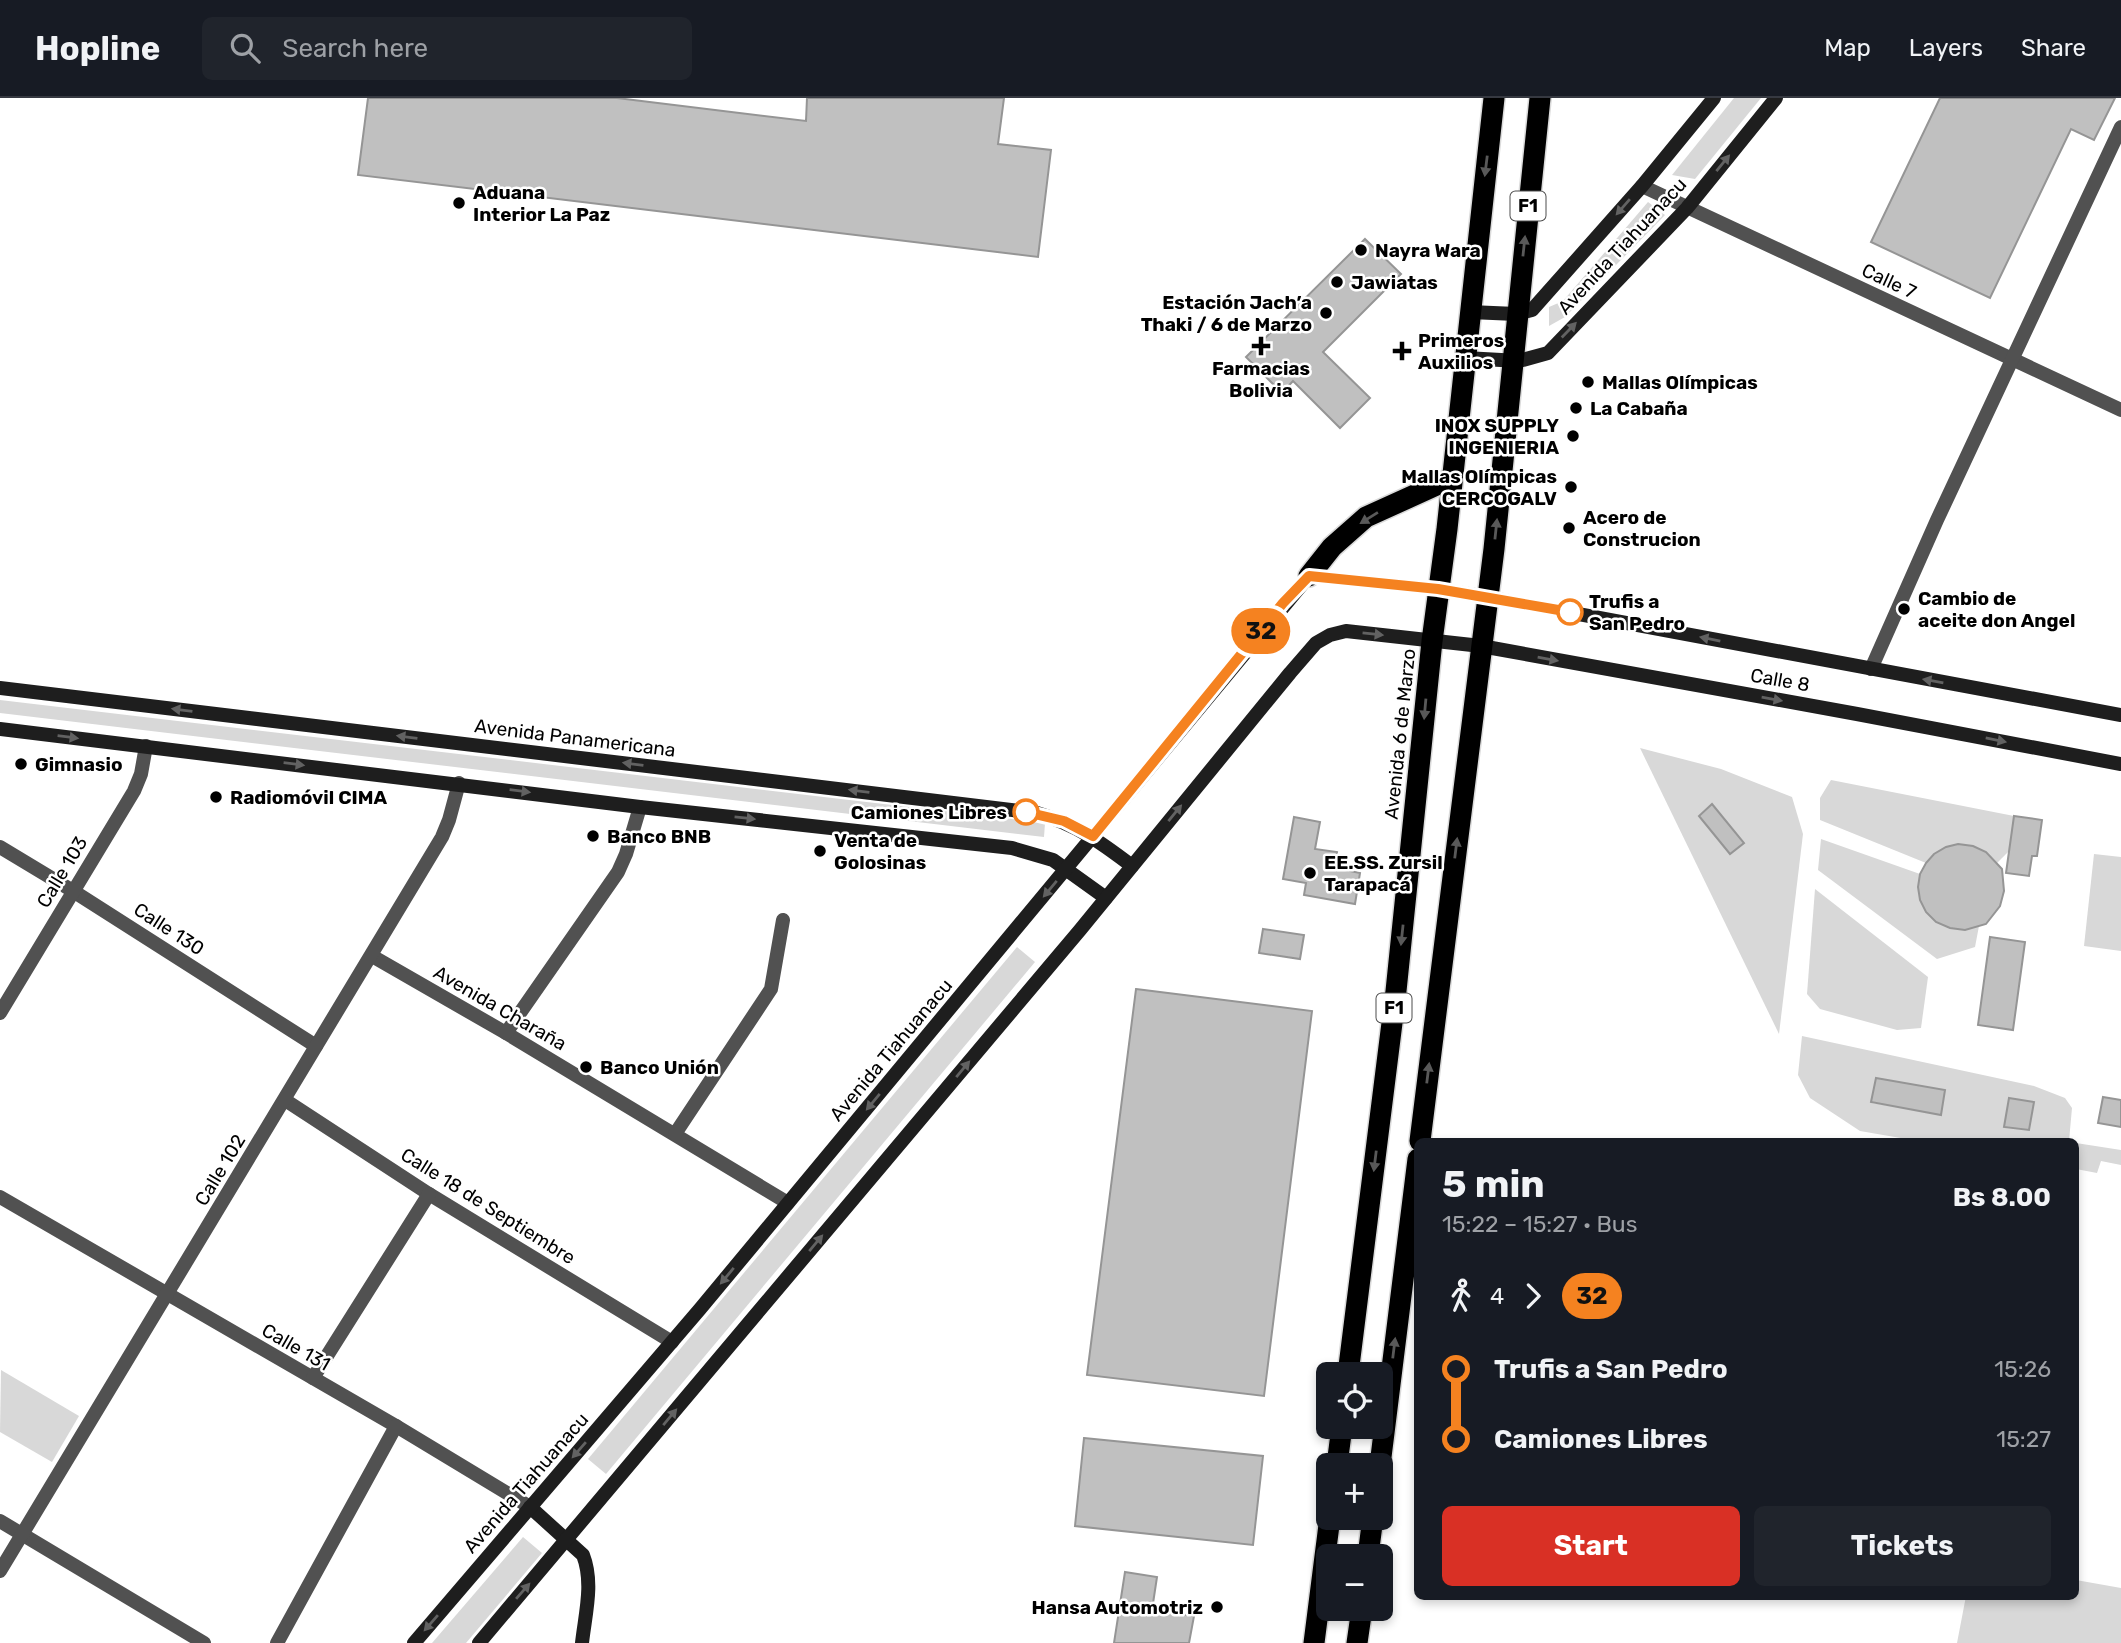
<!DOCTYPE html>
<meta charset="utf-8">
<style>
:root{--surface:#171b24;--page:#20242c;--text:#f1f3f6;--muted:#9ea1a6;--line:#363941;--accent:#d93025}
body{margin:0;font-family:Rubik,sans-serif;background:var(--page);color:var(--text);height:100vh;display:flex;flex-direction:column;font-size:26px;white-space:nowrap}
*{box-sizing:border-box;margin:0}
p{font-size:23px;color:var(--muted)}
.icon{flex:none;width:38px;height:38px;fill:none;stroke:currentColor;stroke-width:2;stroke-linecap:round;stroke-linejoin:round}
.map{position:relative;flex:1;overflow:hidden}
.details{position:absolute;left:1414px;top:1040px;width:665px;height:462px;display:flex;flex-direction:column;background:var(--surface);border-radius:10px;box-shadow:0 4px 10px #0003}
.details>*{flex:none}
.badge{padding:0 14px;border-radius:23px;font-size:24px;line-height:46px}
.fabs{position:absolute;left:1316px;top:1264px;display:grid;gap:14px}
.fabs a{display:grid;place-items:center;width:77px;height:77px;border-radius:10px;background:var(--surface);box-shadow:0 4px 10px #0003;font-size:35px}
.map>.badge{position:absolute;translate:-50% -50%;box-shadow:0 0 0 4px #fff}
.legs{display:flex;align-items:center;gap:10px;height:77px;padding:0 28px;font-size:23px}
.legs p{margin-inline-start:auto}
.overview{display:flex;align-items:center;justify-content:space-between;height:119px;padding:0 28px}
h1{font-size:38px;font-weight:700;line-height:52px}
.button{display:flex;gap:14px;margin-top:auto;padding:14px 28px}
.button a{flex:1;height:80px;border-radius:10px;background:var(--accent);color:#fff;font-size:28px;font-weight:700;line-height:80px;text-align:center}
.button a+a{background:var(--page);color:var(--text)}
ul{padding:0 28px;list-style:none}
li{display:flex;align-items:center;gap:24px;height:70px;font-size:26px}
li i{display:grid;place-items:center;width:10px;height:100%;margin:0 9px;background:currentColor}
li i::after{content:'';width:18px;height:18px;margin:-9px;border:5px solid;border-radius:50%;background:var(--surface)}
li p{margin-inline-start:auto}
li:first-child i{background:linear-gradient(#0000 50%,currentColor 0)}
li:last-child i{background:linear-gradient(currentColor 50%,#0000 0)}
header{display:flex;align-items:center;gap:42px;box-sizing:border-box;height:98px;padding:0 35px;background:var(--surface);border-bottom:2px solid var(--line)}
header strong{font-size:33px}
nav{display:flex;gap:38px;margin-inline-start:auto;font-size:24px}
.search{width:490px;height:63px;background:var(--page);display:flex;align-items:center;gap:18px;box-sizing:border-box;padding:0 24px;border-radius:10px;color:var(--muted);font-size:26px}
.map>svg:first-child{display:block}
</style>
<header>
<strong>Hopline</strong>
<div class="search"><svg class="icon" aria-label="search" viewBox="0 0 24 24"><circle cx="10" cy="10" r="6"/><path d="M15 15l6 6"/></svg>Search here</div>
<nav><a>Map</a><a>Layers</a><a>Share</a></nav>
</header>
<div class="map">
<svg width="2121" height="1545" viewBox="0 0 2121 1545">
<rect width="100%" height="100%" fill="#fff"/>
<g fill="#d8d8d8" fill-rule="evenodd">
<path d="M1734 0H1761L1695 81 1672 77Z"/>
<path d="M1648 104 1665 117 1565 219 1549 228V209L1563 203Z"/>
<path d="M0 602 1045 725 1044 739 0 615Z"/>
<path d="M1640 650 1721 671 1792 699 1803 736 1779 936Z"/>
<path d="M1831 682 2014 718 2010 752 1997 765C1974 741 1949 740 1926 765L1820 722V700Z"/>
<path d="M1821 741 1920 776C1914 817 1940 837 1979 828L1975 849 1937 861 1818 772Z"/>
<path d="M2094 756 2121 759V853L2084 848Z"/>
<path d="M1815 791 1928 879 1921 930 1897 932 1820 911 1807 896Z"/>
<path d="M1017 849 1035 864 606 1376 588 1361Z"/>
<path d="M1802 938 2034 988 2065 1000 2072 1010 2069 1043H1918L1860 1033 1810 1000 1798 977ZM1876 980 1945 992 1941 1016 1872 1005ZM2009 1000 2034 1004 2029 1032 2004 1028Z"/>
<path d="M2076 1045 2121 1052V1067L2101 1063 2097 1075 2076 1071Z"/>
<path d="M1 1272 79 1318 52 1364 0 1334Z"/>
<path d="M523 1439 542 1455 466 1545H432Z"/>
<path d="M2076 1482 2121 1490V1545H1957L1966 1498H2076Z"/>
</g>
<g fill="#c0c0c0" stroke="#959595" stroke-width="2">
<path d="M368 0H617L806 23 807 0H1004L998 46 1051 52 1038 159 358 77Z"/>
<path d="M1940 0H2115L2094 42 2071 31 1990 200 1871 144Z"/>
<path d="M1365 141 1401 176 1323 254 1370 300 1340 330 1293 283 1282 295 1246 259Z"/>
<path d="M1712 706 1744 745 1730 756 1699 718Z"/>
<path d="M2014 718 2042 722 2037 758H2032L2029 778 2006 775Z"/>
<path d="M1294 719 1320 724 1315 751 1337 754 1335 770 1360 775 1355 806 1304 797 1306 785 1283 781Z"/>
<path d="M1958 746 1973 748 1986 754 2002 771 2004 793 2000 808 1986 826 1965 832 1950 830 1936 824 1926 814 1920 802 1918 789 1920 776 1926 765 1934 756 1946 749Z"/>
<path d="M1263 831 1304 837 1300 861 1259 855Z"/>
<path d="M1990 839 2025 844 2013 932 1978 927Z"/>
<path d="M1136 891 1312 913 1264 1298 1087 1277Z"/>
<path d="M1876 980 1945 992 1941 1017 1871 1004Z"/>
<path d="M2103 999 2121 1002V1029L2098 1025Z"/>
<path d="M2009 1000 2034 1004 2029 1032 2004 1029Z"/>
<path d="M1084 1340 1263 1358 1253 1447 1075 1428Z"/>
<path d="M1125 1474 1157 1479 1152 1512 1194 1518 1189 1545H1114Z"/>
</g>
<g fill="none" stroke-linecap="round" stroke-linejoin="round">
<g stroke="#dbdbdb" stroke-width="24">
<g id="highway">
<path d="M1309 478 1332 449 1366 419 1452 380"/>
<path d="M1420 1043 1494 451 1540 0"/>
<path d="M1348 1276 1396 893 1432 543 1447 431 1494 0"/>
<path d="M1337 1367 1342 1328"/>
<path d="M1380 1367 1418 1061"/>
<path d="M1368 1458 1373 1419"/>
<path d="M1314 1545 1330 1419"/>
<path d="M1357 1545 1362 1510"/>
</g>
</g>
<g stroke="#515151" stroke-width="14">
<path d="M1642 88 2121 312"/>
<path d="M1871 571 1937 422 2121 29"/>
<path d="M0 749 73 793 316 948"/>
<path d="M372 858 506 935 788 1105"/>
<path d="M0 915 134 693 141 676 146 648"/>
<path d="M506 935 618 774 626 756 640 709"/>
<path d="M285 1002 429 1096 672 1244"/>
<path d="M675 1036 771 891 783 822"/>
<path d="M0 1099 396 1328 530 1409"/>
<path d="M313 1280 429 1096"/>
<path d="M0 1423 204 1545"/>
<path d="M0 1473 442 739 449 722 459 685"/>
<path d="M277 1545 396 1328"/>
</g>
<g stroke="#1e1e1e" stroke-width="14">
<path d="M1470 214 1516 216 1532 212 1642 88 1714 0"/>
<path d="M1465 260 1519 263 1548 255 1687 110 1776 0"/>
<path d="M0 590 1037 715C1077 727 1099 743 1132 768"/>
<path d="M0 631 640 709 1012 750 1053 762 1106 800"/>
<path d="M530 1409 583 1457C594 1485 585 1517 582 1545"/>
<path d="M414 1545 700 1211 1309 478 1438 491 1487 499 2121 617"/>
<path d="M479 1545 1080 832 1290 575 1316 545 1330 537 1346 533 1481 548 1857 616 2121 666"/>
</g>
<use href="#highway" stroke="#000" stroke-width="21"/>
</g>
<defs><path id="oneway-solid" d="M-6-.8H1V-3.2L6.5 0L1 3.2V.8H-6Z" transform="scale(1.75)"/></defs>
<g fill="#626262">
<use href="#oneway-solid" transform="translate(1723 65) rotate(-51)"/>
<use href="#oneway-solid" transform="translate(1623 109) rotate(131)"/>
<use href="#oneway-solid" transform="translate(1569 232) rotate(-46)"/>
<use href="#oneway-solid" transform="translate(1373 536) rotate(6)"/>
<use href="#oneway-solid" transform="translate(1710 541) rotate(-169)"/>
<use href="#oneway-solid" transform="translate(1548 561) rotate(10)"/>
<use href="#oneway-solid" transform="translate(1933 583) rotate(-170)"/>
<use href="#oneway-solid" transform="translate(1772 601) rotate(10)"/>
<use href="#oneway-solid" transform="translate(182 612) rotate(-173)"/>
<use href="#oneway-solid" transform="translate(68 639) rotate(7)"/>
<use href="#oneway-solid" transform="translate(407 639) rotate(-173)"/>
<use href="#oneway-solid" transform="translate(1996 642) rotate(11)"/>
<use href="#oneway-solid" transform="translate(294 666) rotate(7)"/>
<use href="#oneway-solid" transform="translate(633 666) rotate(-173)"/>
<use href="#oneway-solid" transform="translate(520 693) rotate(7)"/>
<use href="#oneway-solid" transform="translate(859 693) rotate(-173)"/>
<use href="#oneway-solid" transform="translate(1175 715) rotate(-51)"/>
<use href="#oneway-solid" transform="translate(745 720) rotate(6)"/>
<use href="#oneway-solid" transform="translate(1050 791) rotate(130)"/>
<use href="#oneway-solid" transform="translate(963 971) rotate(-50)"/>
<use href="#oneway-solid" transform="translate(873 1004) rotate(130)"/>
<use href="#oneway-solid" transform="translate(816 1145) rotate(-50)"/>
<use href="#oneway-solid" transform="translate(727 1178) rotate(130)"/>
<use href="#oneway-solid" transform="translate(670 1319) rotate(-50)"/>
<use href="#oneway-solid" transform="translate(579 1352) rotate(131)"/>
<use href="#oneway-solid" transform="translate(523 1493) rotate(-49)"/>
<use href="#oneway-solid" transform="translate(431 1525) rotate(131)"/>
</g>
<g fill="#595959">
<use href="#oneway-solid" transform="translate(1486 68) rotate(97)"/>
<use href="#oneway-solid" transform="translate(1524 148) rotate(-84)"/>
<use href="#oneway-solid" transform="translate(1369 420) rotate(148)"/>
<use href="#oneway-solid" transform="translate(1496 431) rotate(-84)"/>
<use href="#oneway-solid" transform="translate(1425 611) rotate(95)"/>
<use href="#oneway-solid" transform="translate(1456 750) rotate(-83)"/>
<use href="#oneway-solid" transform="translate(1402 837) rotate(96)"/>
<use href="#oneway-solid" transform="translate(1428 975) rotate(-83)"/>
<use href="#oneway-solid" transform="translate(1375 1063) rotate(97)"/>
<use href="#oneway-solid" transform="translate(1394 1250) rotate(-83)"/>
</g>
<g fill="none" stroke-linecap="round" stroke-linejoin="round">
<g stroke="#fff" stroke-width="16">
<path id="line-1" d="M1026 714 1064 723 1093 738 1283 505 1309 478 1438 491 1570 514"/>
</g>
<use href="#line-1" stroke="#f58220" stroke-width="10"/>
</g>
<g fill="#000" stroke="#fff" stroke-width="2.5">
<circle cx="459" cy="105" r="7"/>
<circle cx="1361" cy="152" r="7"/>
<circle cx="1337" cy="184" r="7"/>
<circle cx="1326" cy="215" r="7"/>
<path d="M1257.5 237.5h7v7h7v7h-7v7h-7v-7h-7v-7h7z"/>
<path d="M1398.5 242.5h7v7h7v7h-7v7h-7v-7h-7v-7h7z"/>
<circle cx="1588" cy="284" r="7"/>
<circle cx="1576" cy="310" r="7"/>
<circle cx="1573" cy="338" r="7"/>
<circle cx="1571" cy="389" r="7"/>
<circle cx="1569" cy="430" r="7"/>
<circle cx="1904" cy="511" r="7"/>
<circle cx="21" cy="666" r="7"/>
<circle cx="216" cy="699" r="7"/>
<circle cx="593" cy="738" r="7"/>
<circle cx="820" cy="753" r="7"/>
<circle cx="1310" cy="775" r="7"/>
<circle cx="586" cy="969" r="7"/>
<circle cx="1217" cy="1509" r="7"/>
</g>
<g fill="#fff" stroke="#f58220" stroke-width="3.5">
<circle cx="1570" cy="514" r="12"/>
<circle cx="1026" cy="714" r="12"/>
</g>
<g text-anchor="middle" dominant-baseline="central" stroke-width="5" stroke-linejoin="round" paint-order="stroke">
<g fill="#fff" stroke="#4c4c4c" stroke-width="2">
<rect x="1510.5" y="93.5" width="35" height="29" rx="5"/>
<rect x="1376.5" y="895.5" width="35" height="29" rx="5"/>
</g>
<g font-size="18" font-weight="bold" fill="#000">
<text x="1528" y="108">F1</text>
<text x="1394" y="910">F1</text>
</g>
<g font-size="19" font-weight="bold" fill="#000" stroke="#fff" text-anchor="start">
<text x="473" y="94">Aduana<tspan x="473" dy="22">Interior La Paz</tspan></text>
<text x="1375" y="152">Nayra Wara</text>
<text x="1351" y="184">Jawiatas</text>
<text x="1312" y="204" text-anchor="end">Estación Jach’a<tspan x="1312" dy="22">Thaki / 6 de Marzo</tspan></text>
<text x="1418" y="242">Primeros<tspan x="1418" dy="22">Auxilios</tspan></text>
<text x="1261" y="270" text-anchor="middle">Farmacias<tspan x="1261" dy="22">Bolivia</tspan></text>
<text x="1602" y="284">Mallas Olímpicas</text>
<text x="1590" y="310">La Cabaña</text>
<text x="1559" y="327" text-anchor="end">INOX SUPPLY<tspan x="1559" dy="22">INGENIERIA</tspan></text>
<text x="1557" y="378" text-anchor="end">Mallas Olímpicas<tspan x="1557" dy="22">CERCOGALV</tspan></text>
<text x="1583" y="419">Acero de<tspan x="1583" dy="22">Construcion</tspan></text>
<text x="1918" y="500">Cambio de<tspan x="1918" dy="22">aceite don Angel</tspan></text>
<text x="35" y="666">Gimnasio</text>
<text x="230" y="699">Radiomóvil CIMA</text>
<text x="607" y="738">Banco BNB</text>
<text x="834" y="742">Venta de<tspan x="834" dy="22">Golosinas</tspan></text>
<text x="1324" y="764">EE.SS. Zursil<tspan x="1324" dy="22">Tarapacá</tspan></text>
<text x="600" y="969">Banco Unión</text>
<text x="1203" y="1509" text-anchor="end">Hansa Automotriz</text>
</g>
<g font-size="19" fill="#000" stroke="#fff">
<text transform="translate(1622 148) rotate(-47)">Avenida Tiahuanacu</text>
<text transform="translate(1889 183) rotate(25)">Calle 7</text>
<text transform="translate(1780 582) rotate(10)">Calle 8</text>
<text transform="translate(1400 636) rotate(-84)">Avenida 6 de Marzo</text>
<text transform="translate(575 640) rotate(7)">Avenida Panamericana</text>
<text transform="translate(62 774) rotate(-59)">Calle 103</text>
<text transform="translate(169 831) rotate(33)">Calle 130</text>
<text transform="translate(500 910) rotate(30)">Avenida Charaña</text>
<text transform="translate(891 952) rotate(-50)">Avenida Tiahuanacu</text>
<text transform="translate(220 1072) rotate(-59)">Calle 102</text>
<text transform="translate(488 1108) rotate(32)">Calle 18 de Septiembre</text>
<text transform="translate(296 1249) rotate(30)">Calle 131</text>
<text transform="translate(526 1385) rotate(-49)">Avenida Tiahuanacu</text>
</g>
<g font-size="19" font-weight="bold" fill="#000" stroke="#fff" text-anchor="start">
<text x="1589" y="503">Trufis a<tspan x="1589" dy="22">San Pedro</tspan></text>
<text x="1007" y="714" text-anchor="end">Camiones Libres</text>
</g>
</g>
</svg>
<div class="fabs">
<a><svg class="icon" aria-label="locate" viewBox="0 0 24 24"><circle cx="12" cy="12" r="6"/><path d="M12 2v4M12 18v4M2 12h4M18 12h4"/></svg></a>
<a>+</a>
<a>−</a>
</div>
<b class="badge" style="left:1261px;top:533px;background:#f58220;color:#111">32</b>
<section class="details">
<div class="overview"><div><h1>5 min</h1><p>15:22 – 15:27 · Bus</p></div><b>Bs 8.00</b></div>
<div class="legs"><svg class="icon" aria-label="walk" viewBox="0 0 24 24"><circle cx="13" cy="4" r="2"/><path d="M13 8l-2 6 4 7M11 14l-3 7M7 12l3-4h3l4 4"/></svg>4<svg class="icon" aria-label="forward" viewBox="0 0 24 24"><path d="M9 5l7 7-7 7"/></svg><b class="badge" style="background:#f58220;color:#111">32</b></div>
<ul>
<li><i style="color:#f58220"></i><b>Trufis a San Pedro</b><p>15:26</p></li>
<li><i style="color:#f58220"></i><b>Camiones Libres</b><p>15:27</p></li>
</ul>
<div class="button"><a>Start</a><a>Tickets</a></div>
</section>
</div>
